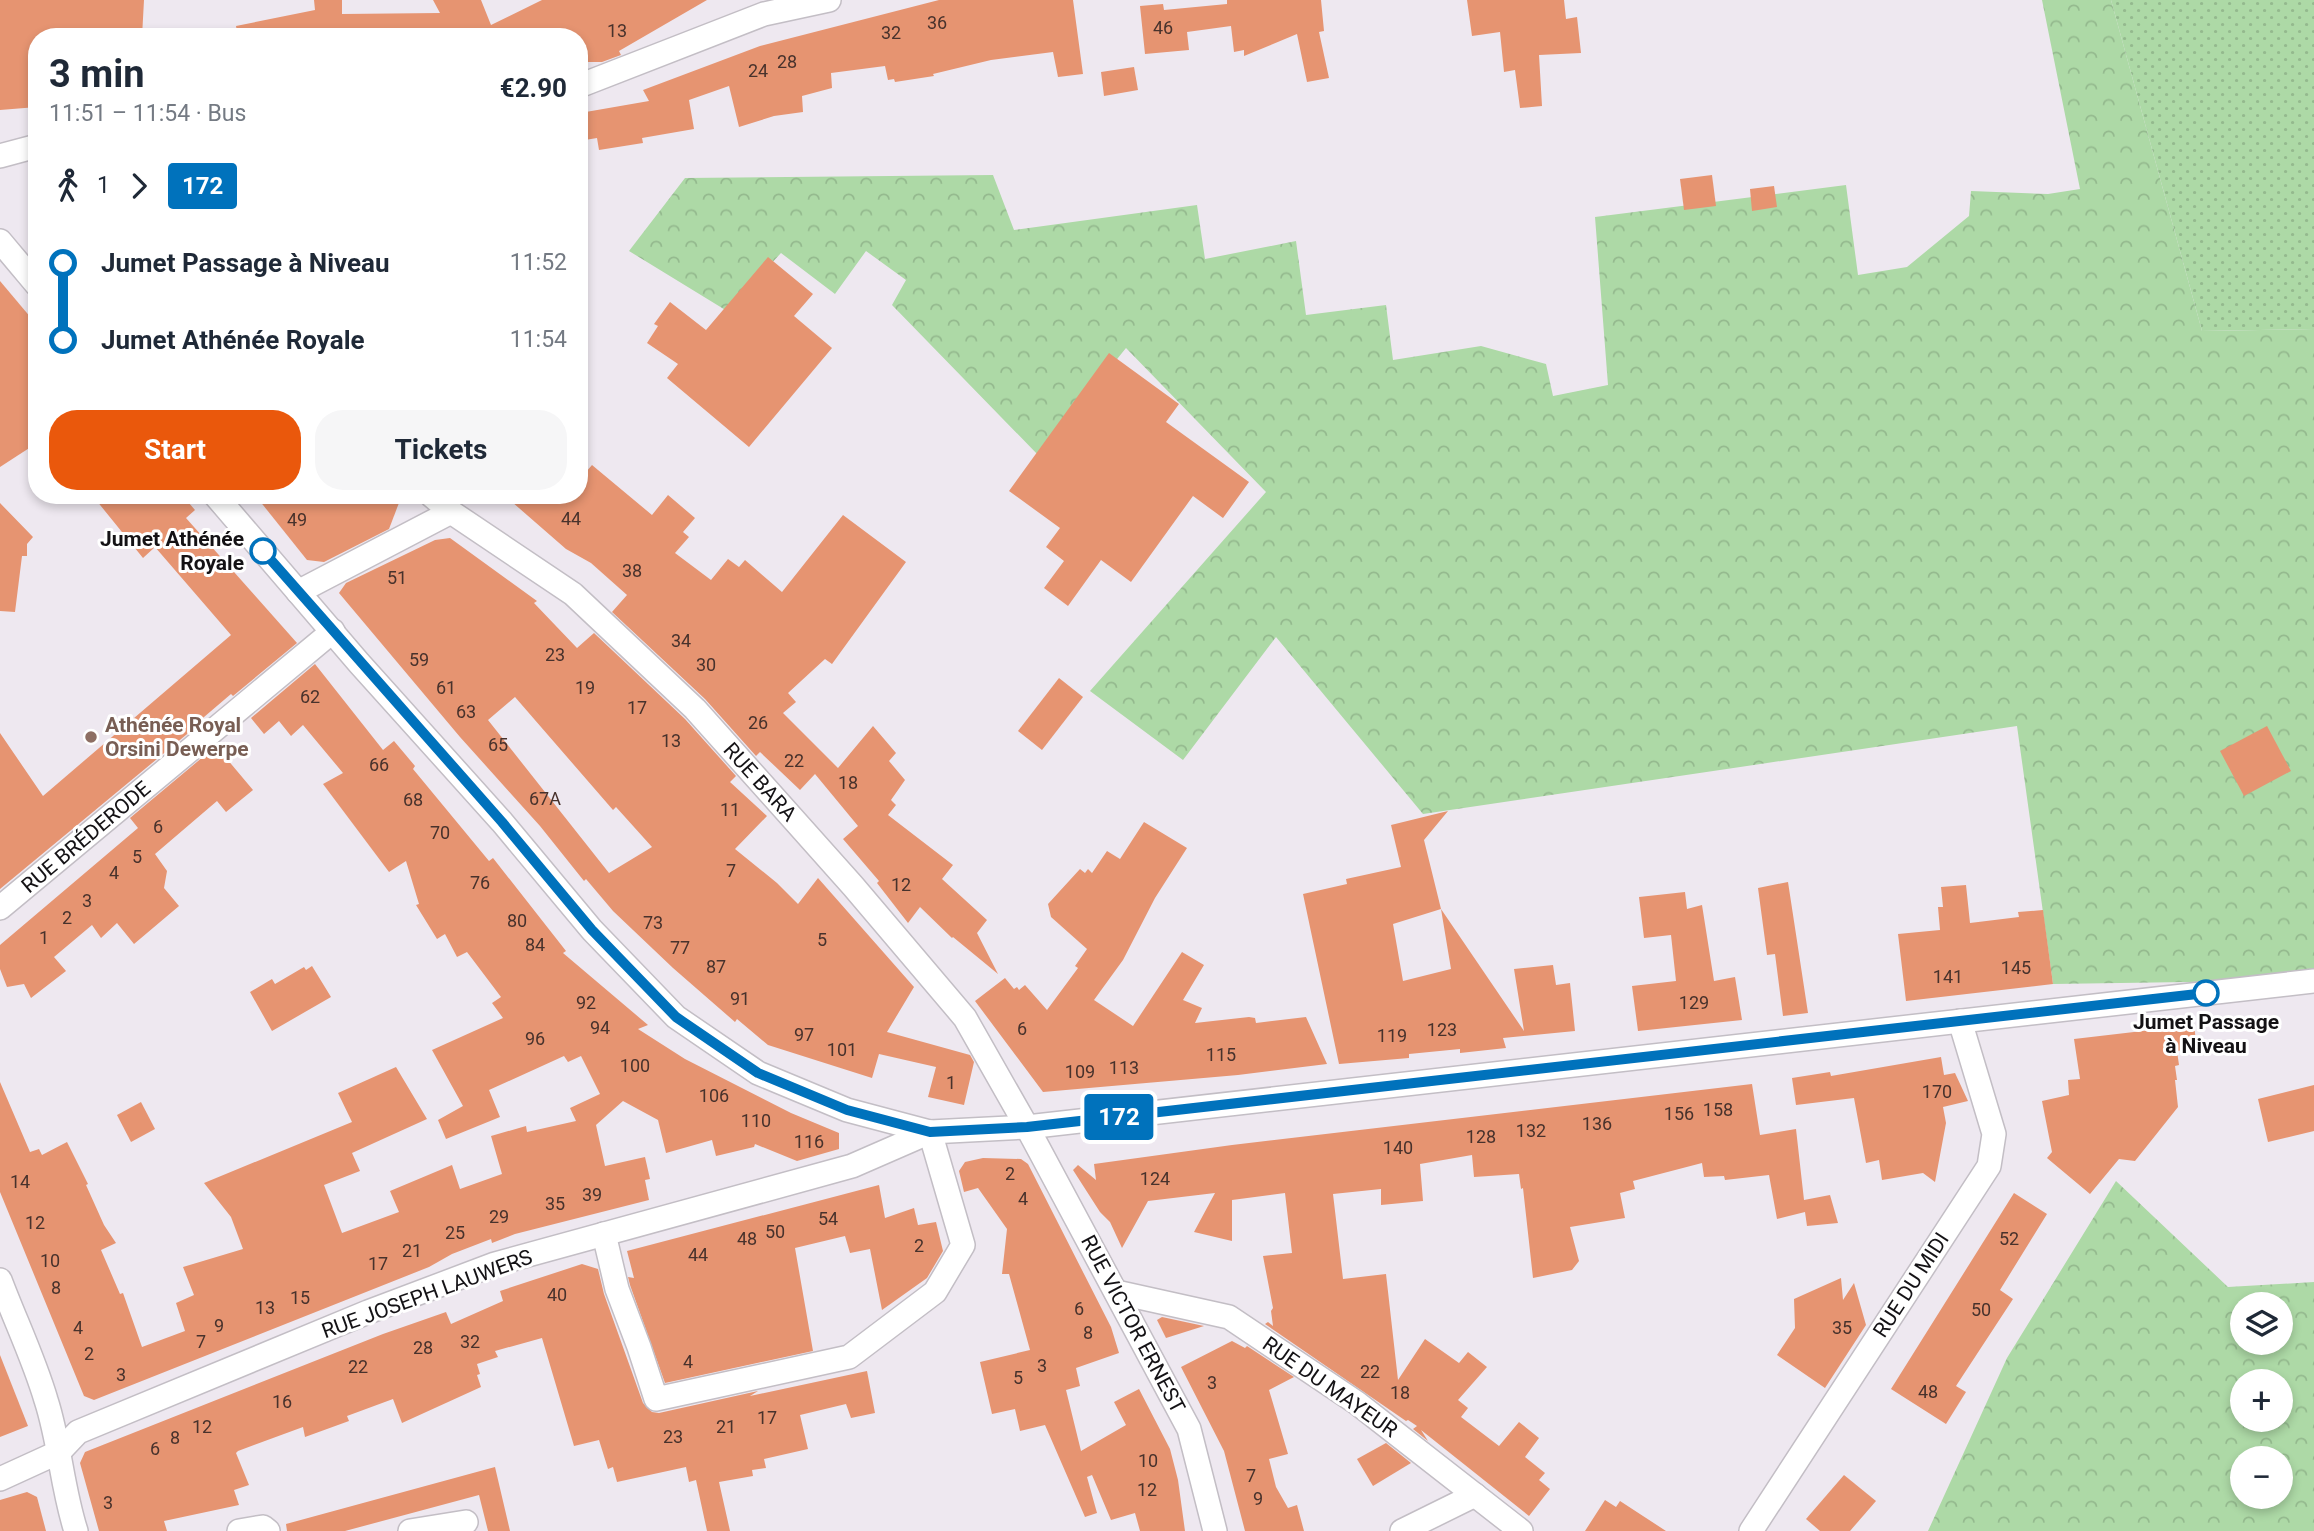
<!DOCTYPE html>
<meta charset="utf-8">
<style>
:root{--surface:#fff;--page:#f6f6f7;--text:#1f2937;--muted:#747a83;--accent:#ea580c}
body{margin:0;font-family:Roboto,sans-serif;background:var(--page);color:var(--text);height:100vh;display:flex;flex-direction:column;font-size:26px;white-space:nowrap}
*{box-sizing:border-box;margin:0}
p{font-size:23px;color:var(--muted)}
.icon{flex:none;width:38px;height:38px;fill:none;stroke:currentColor;stroke-width:2;stroke-linecap:round;stroke-linejoin:round}
.map{position:relative;flex:1;overflow:hidden}
.drawer{position:absolute;left:28px;top:28px;width:560px;height:476px;display:flex;flex-direction:column;background:var(--surface);border-radius:28px;box-shadow:0 4px 10px #0003}
.drawer>*{flex:none}
.badge{padding:0 14px;border-radius:5px;font-size:24px;line-height:46px}
.controls{position:absolute;left:2230px;top:1292px;display:grid;gap:14px}
.controls a{display:grid;place-items:center;width:63px;height:63px;border-radius:50%;background:var(--surface);box-shadow:0 4px 10px #0003;font-size:35px}
.map>.badge{position:absolute;translate:-50% -50%;box-shadow:0 0 0 4px #fff}
.legs{display:flex;align-items:center;gap:10px;height:77px;padding:0 21px;font-size:23px}
.legs p{margin-inline-start:auto}
.head{display:flex;align-items:center;justify-content:space-between;height:119px;padding:0 21px}
h1{font-size:38px;font-weight:700;line-height:52px}
.button{display:flex;gap:14px;margin-top:auto;padding:14px 21px}
.button a{flex:1;height:80px;border-radius:28px;background:var(--accent);color:#fff;font-size:28px;font-weight:700;line-height:80px;text-align:center}
.button a+a{background:var(--page);color:var(--text)}
ul{padding:0 21px;list-style:none}
li{display:flex;align-items:center;gap:24px;height:77px;font-size:26px}
li i{display:grid;place-items:center;width:10px;height:100%;margin:0 9px;background:currentColor}
li i::after{content:'';width:18px;height:18px;margin:-9px;border:5px solid;border-radius:50%;background:var(--surface)}
li p{margin-inline-start:auto}
li:first-child i{background:linear-gradient(#0000 50%,currentColor 0)}
li:last-child i{background:linear-gradient(currentColor 50%,#0000 0)}
.map>svg:first-child{display:block}
</style>
<div class="map">
<svg width="2314" height="1531" viewBox="0 0 2314 1531">
<defs>
<pattern id="grass-dots" width="8" height="8" patternUnits="userSpaceOnUse" patternTransform="scale(1.75)"><rect width="8" height="8" fill="#add9a6"/><path d="M2 2h.1M6 6h.1" fill="none" stroke="#94b98e" stroke-width="1.8" stroke-linecap="round"/></pattern>
<pattern id="forest-crowns" width="20" height="18" patternUnits="userSpaceOnUse" patternTransform="scale(1.75)"><rect width="20" height="18" fill="#add9a6"/><path d="M2 6a3 3 0 1 1 6 0M12 15a3 3 0 1 1 6 0" fill="none" stroke="#94b98e"/></pattern>
</defs>
<rect width="100%" height="100%" fill="#eee8f0"/>
<path fill="url(#grass-dots)" d="M2111 0H2314V329L2202 331Z"/>
<g fill="url(#forest-crowns)" fill-rule="evenodd">
<path d="M2042 0H2111L2202 331 2314 329V980L2053 984 2017 726 1423 814 1276 637 1183 760 1090 691 1266 492 1126 348 1039 456 892 305 906 280 866 251 835 294 781 253 727 311 629 251 685 178 993 175 1014 230 1197 205 1205 259 1296 241 1306 315 1386 305 1393 360 1481 346 1546 364 1553 396 1608 385 1595 217 1846 185 1858 275 1907 267 1969 216 1971 191 2048 194 2080 189Z"/>
<path d="M2116 1181 2228 1287 2314 1282V1531H1928L2007 1358ZM2242 1304H2280V1342H2242ZM2242 1381H2280V1419H2242ZM2242 1458H2280V1496H2242Z"/>
</g>
<g fill="#e69471" fill-rule="evenodd">
<path d="M0 0H144L142 37H37V107L0 110Z"/>
<path d="M314 0H342V14L440 13 433 0H481L491 25 542 0H707L619 51 621 55 602 62H579V37H238L236 26 315 10Z"/>
<path d="M939 0H1073L1083 74 1058 77 1053 52 991 60 933 74 934 76 895 82 894 79 888 80 885 66 831 73 832 88 802 96 803 112 774 116 739 127 729 86 689 100 694 129 642 138 643 143 599 150 597 138 585 140 580 113 649 101 643 90 760 46Z"/>
<path d="M1227 0H1321L1324 31 1319 32 1329 78 1307 82 1297 34 1244 56V50L1234 52 1231 26 1187 32 1189 50 1145 54 1140 6 1163 4 1164 10 1227 4Z"/>
<path d="M1467 0H1564L1566 19 1577 17 1581 53 1539 55 1542 106 1520 108 1515 70 1504 72 1500 32 1472 36Z"/>
<path d="M1134 67 1138 90 1104 96 1101 72Z"/>
<path d="M1712 175 1716 206 1684 210 1680 179Z"/>
<path d="M1774 186 1777 207 1752 211 1750 189Z"/>
<path d="M768 257 813 294 794 316 832 348 749 447 667 378 678 364 647 343 658 326 654 324 670 302 706 330Z"/>
<path d="M0 281 37 325V443L0 467Z"/>
<path d="M1109 353 1179 404 1166 422 1249 482 1223 518 1193 496 1131 582 1101 560 1068 606 1044 588 1064 561 1046 547 1060 528 1009 491Z"/>
<path d="M592 465 652 515 668 495 695 518 683 532 689 537 675 553 711 580 728 559 739 567 745 560 782 592 843 515 906 562 832 664 825 659 788 693 796 702 783 713 838 768 873 726 896 753 889 761 905 780 891 800 896 805 888 815 953 865 942 879 987 920 977 933 998 974 953 937 952 938 920 907 908 923 877 883 879 881 843 839 858 826 815 774 800 790 760 752 756 756 705 699 612 612 627 595 591 563 566 549 504 495H579V480Z"/>
<path d="M92 495H182L195 510 186 518 297 643 233 696 231 694 197 723 198 725 0 889V733L43 796 231 635 155 547 143 558Z"/>
<path d="M255 495H402L389 529 324 562 307 560Z"/>
<path d="M0 503 33 537 27 544V556H22L15 612 0 611Z"/>
<path d="M450 538 537 601 534 603 577 648 594 633 685 719 736 776 730 782 767 816 735 849 777 883 798 904 818 878 914 987 887 1032 970 1055 974 1062 964 1105 928 1097 936 1067 879 1054 872 1078 768 1045 737 1019 735 1022 673 968 613 911 586 879 584 881 540 826 460 737 339 593 346 583 435 540ZM515 697 613 810 616 807 652 847 609 873 488 720Z"/>
<path d="M315 664 383 750 394 741 415 766 413 769 489 861 493 858 566 951 563 953 648 1025 638 1029 685 1059 791 1113 839 1133V1149L797 1161 755 1144 754 1147 716 1156 712 1140 666 1153 658 1120 623 1101 596 1125 605 1166 645 1157 650 1179 645 1180 649 1200 515 1234 492 1243 491 1239 452 1254 429 1267 94 1400 84 1396 0 1192V1082L30 1152 39 1149 42 1155 67 1142 88 1184 86 1185 104 1225 116 1243 101 1250 120 1294 123 1293 142 1347 185 1331 176 1303 194 1295 183 1267 243 1249 231 1217 204 1183 352 1122 338 1093 396 1067 427 1119 352 1153 360 1171 324 1185 342 1233 399 1212 390 1191 452 1165 460 1189 502 1174 491 1136 526 1126 527 1132 576 1121 570 1108 600 1094 581 1056 568 1062 564 1056 489 1090 500 1117 446 1139 438 1120 463 1106 432 1050 503 1018 492 1003 501 997 467 952 457 957 445 934 437 939 416 905 419 904 406 861 389 872 323 784 343 773 303 725 291 736 279 721 264 734 251 718Z"/>
<path d="M1059 678 1083 697 1042 750 1018 731Z"/>
<path d="M2267 726 2291 771 2244 796 2220 751Z"/>
<path d="M216 746 253 790 226 812 217 801 155 854 167 871 164 888 179 906 134 944 117 923 101 938 92 925 54 957 66 971 31 998 24 984 7 987 0 969V945L138 828 130 818Z"/>
<path d="M1448 811 1424 840 1441 909 1524 1031 1514 969 1553 965 1556 985 1570 983 1575 1031 1503 1038 1506 1048 1460 1053V1049L1409 1054V1058L1339 1064 1303 894 1347 884 1346 879 1401 867 1391 825ZM1441 909 1451 969 1403 981 1393 924Z"/>
<path d="M1144 822 1187 848 1155 898 1123 960 1094 1000 1133 1026 1182 952 1204 965 1183 1000 1202 1008 1195 1023 1249 1017 1255 1018 1256 1023 1306 1017 1327 1064 1238 1075 1043 1092 975 1001 1005 978 1014 989 1017 987 1019 990 1025 985 1047 1010 1078 968 1075 966 1087 949 1051 917 1048 904 1080 869 1085 873 1088 869 1092 873 1107 851 1120 859Z"/>
<path d="M1788 882 1808 1013 1783 1016 1775 954 1767 955 1758 888Z"/>
<path d="M1966 885 1970 923 2019 917 2018 912 2043 910 2053 984 1906 1001 1898 934 1940 930 1938 907H1943L1941 887Z"/>
<path d="M1685 892 1687 909 1702 905 1714 981 1735 977 1742 1020 1638 1031 1632 986 1676 981 1671 935 1644 938 1639 897Z"/>
<path d="M312 966 331 997 272 1031 250 992 272 979 275 984 304 967 306 970Z"/>
<path d="M2194 1025 2197 1049 2177 1051 2179 1065 2175 1066 2177 1080H2175L2178 1107 2135 1161 2119 1159 2090 1194 2047 1158 2052 1152 2042 1101 2069 1095 2068 1080 2080 1079 2074 1039Z"/>
<path d="M1941 1057 1944 1075 1955 1073 1968 1101 1943 1107 1946 1123 1935 1182 1923 1173 1882 1180 1879 1160 1866 1163 1854 1098 1796 1105 1792 1078 1830 1072 1831 1076Z"/>
<path d="M1752 1084 1760 1135 1796 1129 1804 1200 1830 1195 1838 1223 1807 1226 1805 1212 1777 1219 1769 1175 1725 1180 1724 1176 1704 1177 1702 1163 1633 1181 1635 1189 1620 1193 1625 1218 1570 1227 1579 1261 1572 1270 1533 1278 1523 1188 1521 1189 1519 1174 1474 1177 1472 1155 1420 1164 1423 1201 1381 1205V1189L1333 1194 1343 1279 1386 1274 1398 1380 1425 1339 1459 1363 1468 1352 1487 1367 1458 1400 1468 1408 1461 1417 1499 1446 1519 1422 1539 1438 1525 1457 1545 1473 1539 1480 1550 1489 1529 1516 1421 1430 1428 1441 1413 1429 1417 1426 1408 1420 1406 1421 1265 1324 1268 1322 1273 1326 1271 1311 1273 1308 1263 1256 1292 1253 1285 1193 1232 1200V1241L1194 1232 1215 1193 1148 1201 1122 1248 1110 1222 1100 1212 1073 1170 1078 1165 1096 1180 1094 1164 1232 1145Z"/>
<path d="M2314 1085V1131L2268 1142 2258 1099Z"/>
<path d="M141 1102 155 1129 131 1142 117 1115Z"/>
<path d="M983 1158 1021 1159 1028 1164 1111 1327 1119 1353 1076 1368 1080 1386 1066 1390 1081 1451 1126 1425 1114 1402 1139 1389 1170 1449 1178 1480 1185 1531H1140L1135 1513 1111 1520 1092 1475 1087 1477 1097 1513 1085 1517 1045 1425 1020 1431 1015 1409 992 1414 980 1362 1030 1350 1009 1274H1002L1007 1229 978 1188 964 1192 959 1171 965 1162Z"/>
<path d="M879 1185 885 1218 914 1208 918 1225 936 1222 943 1251 927 1278 882 1310 870 1249 850 1253 845 1236 795 1248 813 1351 665 1383 630 1285 628 1277 634 1278 627 1251Z"/>
<path d="M2014 1193 2047 1214 2000 1290 2013 1299 1956 1386 1966 1392 1946 1424 1891 1389Z"/>
<path d="M582 1264 598 1269 604 1294 643 1403 652 1412 659 1413 758 1391 750 1396 867 1371 875 1413 851 1418 846 1404 800 1415 808 1449 764 1459 766 1468 752 1470 753 1476 719 1482 730 1531H707L696 1480 689 1482 686 1467 617 1482 613 1467 608 1469 599 1440 574 1446 542 1338 495 1351 498 1357 477 1364 480 1374 477 1375 481 1387 402 1423 393 1399 347 1416 349 1421 305 1437 303 1427 238 1451 236 1453 249 1485 234 1490 239 1505 164 1521 167 1531H99L80 1463 85 1452 383 1334 446 1312 451 1324 503 1301 500 1291Z"/>
<path d="M1841 1278 1843 1300 1854 1283 1866 1325 1825 1388 1777 1355 1795 1328 1794 1299Z"/>
<path d="M1162 1317 1204 1326 1166 1338 1157 1320Z"/>
<path d="M1232 1341 1245 1348 1247 1346 1294 1377 1269 1390 1288 1454 1269 1459 1276 1487 1288 1508 1297 1505 1304 1531H1245L1224 1451 1181 1367Z"/>
<path d="M0 1355 28 1426 0 1437Z"/>
<path d="M1386 1443 1411 1463 1373 1486 1357 1459Z"/>
<path d="M495 1467 510 1531H488L479 1495 345 1531H287L286 1524Z"/>
<path d="M1844 1475 1876 1501 1850 1531H1820L1806 1519Z"/>
<path d="M27 1492 37 1497 46 1531H0V1500Z"/>
<path d="M1605 1500 1616 1507 1620 1501 1666 1531H1585Z"/>
</g>
<g fill="none" stroke-linecap="round" stroke-linejoin="round">
<g stroke="#c3bec5" stroke-width="26">
<g id="street">
<path d="M579 86 764 14 829 0"/>
<path d="M0 156 37 146"/>
<path d="M0 241 37 285"/>
<path d="M215 495 359 663 502 822 592 930 676 1017 758 1073 847 1110 930 1132 1027 1127 2314 981"/>
<path d="M431 495 451 512 573 594 695 709 853 886 965 1018 1027 1127 1189 1429 1215 1531"/>
<path d="M298 592 451 512"/>
<path d="M0 908 333 631"/>
<path d="M604 1234 617 1289 639 1347 656 1399 849 1357 935 1292 963 1245 930 1132"/>
<path d="M0 1280C15 1320 34 1359 46 1400 60 1443 62 1488 76 1531"/>
<path d="M1116 1292 1229 1317 1357 1403 1521 1531"/>
<path d="M0 1479 59 1452 78 1432 368 1312 495 1264 852 1166 930 1132"/>
<path d="M239 1531 263 1527 268 1531"/>
<path d="M410 1531 466 1522"/>
<path d="M1402 1531 1475 1495"/>
<path d="M1751 1531 1989 1166 1994 1134 1960 1021"/>
</g>
</g>
<use href="#street" stroke="#fff" stroke-width="23"/>
</g>
<g fill="none" stroke-linecap="round" stroke-linejoin="round">
<g stroke="#fff" stroke-width="16">
<path id="line-1" d="M263 551 502 822 592 930 676 1017 758 1073 847 1110 930 1132 1027 1127 2206 993"/>
</g>
<use href="#line-1" stroke="#0072bc" stroke-width="10"/>
</g>
<g fill="#fff" stroke="#0072bc" stroke-width="3.5">
<circle cx="263" cy="551" r="12"/>
<circle cx="2206" cy="993" r="12"/>
</g>
<circle fill="#8d6e63" stroke="#fff" stroke-width="2.5" cx="91" cy="737" r="7"/>
<g text-anchor="middle" dominant-baseline="central" stroke-width="6" stroke-linejoin="round" paint-order="stroke">
<g font-size="18" fill="#48322c">
<text x="937" y="22">36</text>
<text x="1163" y="27">46</text>
<text x="617" y="30">13</text>
<text x="891" y="32">32</text>
<text x="787" y="61">28</text>
<text x="758" y="70">24</text>
<text x="571" y="518">44</text>
<text x="297" y="519">49</text>
<text x="632" y="570">38</text>
<text x="397" y="577">51</text>
<text x="681" y="640">34</text>
<text x="555" y="654">23</text>
<text x="419" y="659">59</text>
<text x="706" y="664">30</text>
<text x="446" y="687">61</text>
<text x="585" y="687">19</text>
<text x="310" y="696">62</text>
<text x="637" y="707">17</text>
<text x="466" y="711">63</text>
<text x="758" y="722">26</text>
<text x="671" y="740">13</text>
<text x="498" y="744">65</text>
<text x="794" y="760">22</text>
<text x="379" y="764">66</text>
<text x="848" y="782">18</text>
<text x="545" y="798">67A</text>
<text x="413" y="799">68</text>
<text x="730" y="809">11</text>
<text x="158" y="826">6</text>
<text x="440" y="832">70</text>
<text x="137" y="856">5</text>
<text x="731" y="870">7</text>
<text x="114" y="872">4</text>
<text x="480" y="882">76</text>
<text x="901" y="884">12</text>
<text x="87" y="900">3</text>
<text x="67" y="917">2</text>
<text x="517" y="920">80</text>
<text x="653" y="922">73</text>
<text x="44" y="937">1</text>
<text x="822" y="939">5</text>
<text x="535" y="944">84</text>
<text x="680" y="947">77</text>
<text x="716" y="966">87</text>
<text x="2016" y="967">145</text>
<text x="1948" y="976">141</text>
<text x="740" y="998">91</text>
<text x="586" y="1002">92</text>
<text x="1694" y="1002">129</text>
<text x="600" y="1027">94</text>
<text x="1022" y="1028">6</text>
<text x="1442" y="1029">123</text>
<text x="804" y="1034">97</text>
<text x="1392" y="1035">119</text>
<text x="535" y="1038">96</text>
<text x="842" y="1049">101</text>
<text x="1221" y="1054">115</text>
<text x="635" y="1065">100</text>
<text x="1124" y="1067">113</text>
<text x="1080" y="1071">109</text>
<text x="951" y="1082">1</text>
<text x="1937" y="1091">170</text>
<text x="714" y="1095">106</text>
<text x="1718" y="1109">158</text>
<text x="1679" y="1113">156</text>
<text x="756" y="1120">110</text>
<text x="1597" y="1123">136</text>
<text x="1531" y="1130">132</text>
<text x="1481" y="1136">128</text>
<text x="809" y="1141">116</text>
<text x="1398" y="1147">140</text>
<text x="1010" y="1173">2</text>
<text x="1155" y="1178">124</text>
<text x="20" y="1181">14</text>
<text x="592" y="1194">39</text>
<text x="1023" y="1198">4</text>
<text x="555" y="1203">35</text>
<text x="499" y="1216">29</text>
<text x="828" y="1218">54</text>
<text x="35" y="1222">12</text>
<text x="775" y="1231">50</text>
<text x="455" y="1232">25</text>
<text x="747" y="1238">48</text>
<text x="2009" y="1238">52</text>
<text x="919" y="1245">2</text>
<text x="412" y="1250">21</text>
<text x="698" y="1254">44</text>
<text x="50" y="1260">10</text>
<text x="378" y="1263">17</text>
<text x="56" y="1287">8</text>
<text x="557" y="1294">40</text>
<text x="300" y="1297">15</text>
<text x="265" y="1307">13</text>
<text x="1079" y="1308">6</text>
<text x="1981" y="1309">50</text>
<text x="219" y="1325">9</text>
<text x="78" y="1327">4</text>
<text x="1842" y="1327">35</text>
<text x="1088" y="1332">8</text>
<text x="201" y="1341">7</text>
<text x="470" y="1341">32</text>
<text x="423" y="1347">28</text>
<text x="89" y="1353">2</text>
<text x="688" y="1361">4</text>
<text x="1042" y="1365">3</text>
<text x="358" y="1366">22</text>
<text x="1370" y="1371">22</text>
<text x="121" y="1374">3</text>
<text x="1018" y="1377">5</text>
<text x="1212" y="1382">3</text>
<text x="1928" y="1391">48</text>
<text x="1400" y="1392">18</text>
<text x="282" y="1401">16</text>
<text x="767" y="1417">17</text>
<text x="202" y="1426">12</text>
<text x="726" y="1426">21</text>
<text x="673" y="1436">23</text>
<text x="175" y="1437">8</text>
<text x="155" y="1448">6</text>
<text x="1148" y="1460">10</text>
<text x="1251" y="1475">7</text>
<text x="1147" y="1489">12</text>
<text x="1258" y="1498">9</text>
<text x="108" y="1502">3</text>
</g>
<g font-size="21" font-weight="bold" fill="#141215" stroke="#fff" text-anchor="end">
<text x="244" y="539">Jumet Athénée<tspan x="244" dy="24">Royale</tspan></text>
<text x="2206" y="1022" text-anchor="middle">Jumet Passage<tspan x="2206" dy="24">à Niveau</tspan></text>
</g>
<g font-size="21" font-weight="bold" fill="#785e54" stroke="#fff" text-anchor="start">
<text x="105" y="725">Athénée Royal<tspan x="105" dy="24">Orsini Dewerpe</tspan></text>
</g>
<g font-size="21" fill="#141215" stroke="#fff">
<text transform="translate(760 782) rotate(48)">RUE BARA</text>
<text transform="translate(86 837) rotate(-40)">RUE BRÉDERODE</text>
<text transform="translate(1911 1285) rotate(-57)">RUE DU MIDI</text>
<text transform="translate(427 1294) rotate(-20)">RUE JOSEPH LAUWERS</text>
<text transform="translate(1133 1324) rotate(62)">RUE VICTOR ERNEST</text>
<text transform="translate(1330 1387) rotate(35)">RUE DU MAYEUR</text>
</g>
</g>
</svg>
<div class="controls">
<a><svg class="icon" aria-label="layers" viewBox="0 0 24 24"><path d="M12 4l9 5-9 5-9-5zM3 14l9 5 9-5"/></svg></a>
<a>+</a>
<a>−</a>
</div>
<b class="badge" style="left:1119px;top:1117px;background:#0072bc;color:#fff">172</b>
<section class="drawer">
<div class="head"><div><h1>3 min</h1><p>11:51 – 11:54 · Bus</p></div><b>€2.90</b></div>
<div class="legs"><svg class="icon" aria-label="walk" viewBox="0 0 24 24"><circle cx="13" cy="4" r="2"/><path d="M13 8l-2 6 4 7M11 14l-3 7M7 12l3-4h3l4 4"/></svg>1<svg class="icon" aria-label="forward" viewBox="0 0 24 24"><path d="M9 5l7 7-7 7"/></svg><b class="badge" style="background:#0072bc;color:#fff">172</b></div>
<ul>
<li><i style="color:#0072bc"></i><b>Jumet Passage à Niveau</b><p>11:52</p></li>
<li><i style="color:#0072bc"></i><b>Jumet Athénée Royale</b><p>11:54</p></li>
</ul>
<div class="button"><a>Start</a><a>Tickets</a></div>
</section>
</div>
